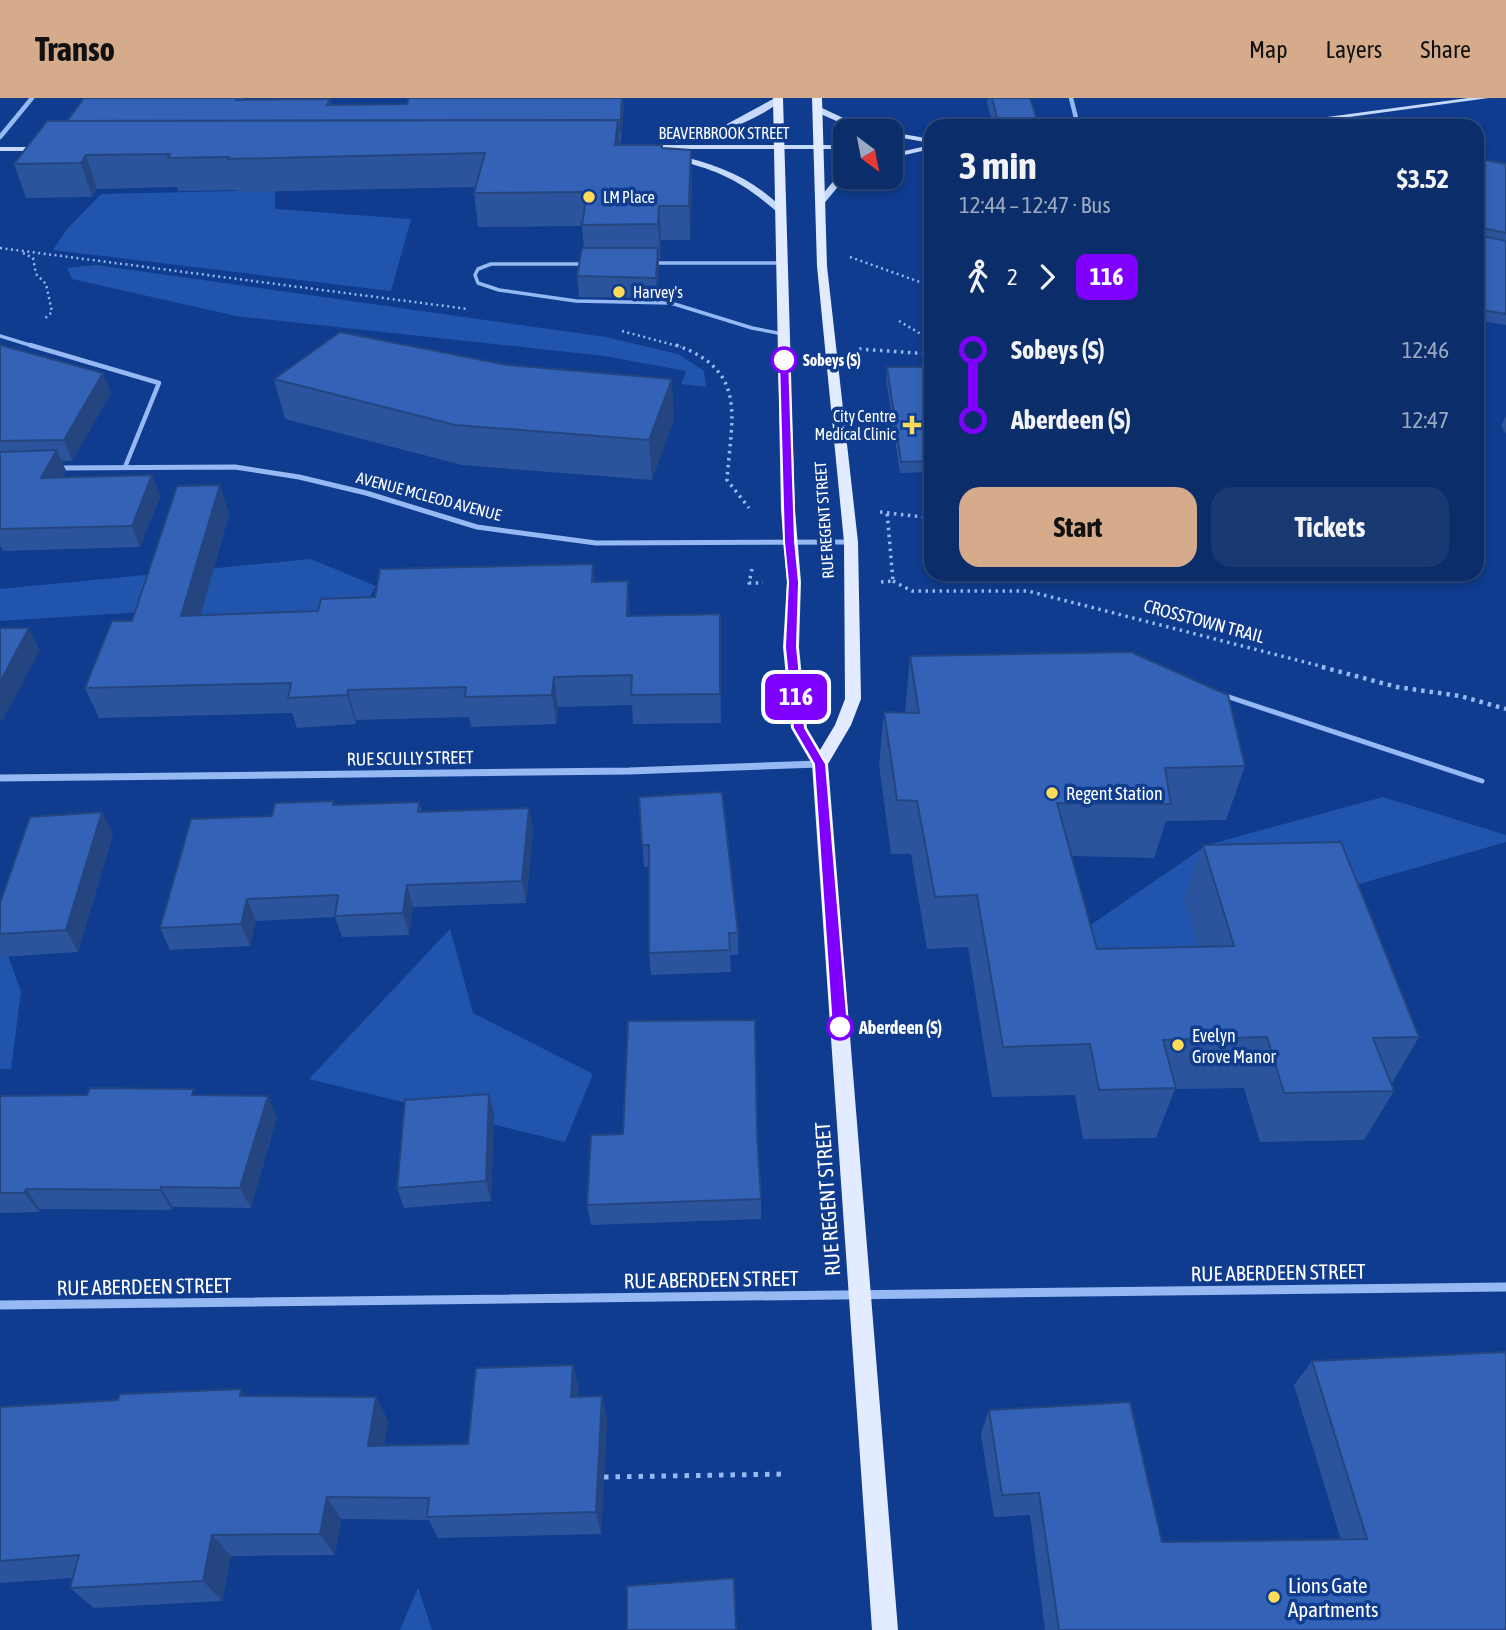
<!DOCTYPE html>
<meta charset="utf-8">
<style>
:root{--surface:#0b2d6a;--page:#193972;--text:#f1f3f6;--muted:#9aa8c1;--line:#2b497e;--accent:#d6ab8b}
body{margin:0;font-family:"Asap Condensed",sans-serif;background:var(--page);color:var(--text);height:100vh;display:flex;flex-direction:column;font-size:26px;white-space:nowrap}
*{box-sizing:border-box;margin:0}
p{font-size:23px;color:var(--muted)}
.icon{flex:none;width:38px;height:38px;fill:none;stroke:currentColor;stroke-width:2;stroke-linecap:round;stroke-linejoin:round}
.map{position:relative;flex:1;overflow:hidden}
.side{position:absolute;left:924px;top:21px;width:560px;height:462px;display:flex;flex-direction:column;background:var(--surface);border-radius:21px;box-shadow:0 4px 10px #0003,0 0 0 2px var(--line)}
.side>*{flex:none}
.badge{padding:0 14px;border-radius:10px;font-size:24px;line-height:46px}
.needle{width:46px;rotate:148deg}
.tools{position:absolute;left:833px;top:21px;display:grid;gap:14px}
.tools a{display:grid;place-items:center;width:70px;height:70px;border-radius:14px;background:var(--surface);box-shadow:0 4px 10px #0003,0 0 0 2px var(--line);font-size:35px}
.map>.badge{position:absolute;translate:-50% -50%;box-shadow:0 0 0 4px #fff}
.legs{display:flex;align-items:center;gap:10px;height:77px;padding:0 35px;font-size:23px}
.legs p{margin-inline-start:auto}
.summary{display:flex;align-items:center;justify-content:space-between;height:119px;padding:0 35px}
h1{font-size:38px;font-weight:700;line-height:52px}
.primary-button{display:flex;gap:14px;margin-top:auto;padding:14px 35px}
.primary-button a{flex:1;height:80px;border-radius:21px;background:var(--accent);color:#111;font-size:28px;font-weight:700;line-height:80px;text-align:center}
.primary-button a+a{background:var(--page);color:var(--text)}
ul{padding:0 35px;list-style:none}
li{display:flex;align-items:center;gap:24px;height:70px;font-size:26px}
li i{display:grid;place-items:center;width:10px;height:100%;margin:0 9px;background:currentColor}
li i::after{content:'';width:18px;height:18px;margin:-9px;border:5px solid;border-radius:50%;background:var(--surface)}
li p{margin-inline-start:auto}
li:first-child i{background:linear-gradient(#0000 50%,currentColor 0)}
li:last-child i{background:linear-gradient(currentColor 50%,#0000 0)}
header{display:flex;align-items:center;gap:42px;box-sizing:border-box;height:98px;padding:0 35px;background:var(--accent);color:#111}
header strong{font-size:33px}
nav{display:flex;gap:38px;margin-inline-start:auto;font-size:24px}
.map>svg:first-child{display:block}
</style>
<header>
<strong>Transo</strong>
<nav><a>Map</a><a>Layers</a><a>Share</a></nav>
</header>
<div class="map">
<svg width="1506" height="1532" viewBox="0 0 1506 1532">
<rect width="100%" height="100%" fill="#0f3c8e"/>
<g fill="#2054ad">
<path d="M275 92V111L411 121 391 193 53 152 67 131 101 96Z"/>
<path d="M97 167 606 239 678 256 704 273 706 289 681 286 686 273 604 258 236 218 72 181 67 170Z"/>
<path d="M311 461 376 488 344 541 298 555 175 512 0 523V491Z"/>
<path d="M1383 699 1506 737V744L1317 798 1185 800 1214 900 977 905 1207 747Z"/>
<path d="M450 831 473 915 593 976 565 1044 309 981Z"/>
<path d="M0 835 21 894 11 971H0Z"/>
<path d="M418 1490 432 1532H400Z"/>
</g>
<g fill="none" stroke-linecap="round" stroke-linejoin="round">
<g stroke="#96b9f3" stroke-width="2.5" stroke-dasharray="2 3.5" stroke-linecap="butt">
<path d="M0 150 468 211"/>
<path d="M23 155 33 160 36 176 46 186 52 214 43 222"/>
<path d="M850 159 931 188"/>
<path d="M899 223 931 242"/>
<path d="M622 233 681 249"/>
</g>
<g stroke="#96b9f3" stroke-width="3.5" stroke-dasharray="2.5 4.5" stroke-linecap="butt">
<path d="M676 247C749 273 731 320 727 382L749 410"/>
<path d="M859 251 931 256"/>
<path d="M880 414 931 420"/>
<path d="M752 471 749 485H763"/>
<path d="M893 483 912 493H1028L1328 570"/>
<path d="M881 484 893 483 887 414"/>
</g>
<path stroke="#96b9f3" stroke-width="4.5" stroke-dasharray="3.5 5" stroke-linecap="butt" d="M1322 569 1397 589 1460 598 1506 611"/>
<path stroke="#96b9f3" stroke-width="5" stroke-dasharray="4.5 7" stroke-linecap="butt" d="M604 1379 788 1376"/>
<g stroke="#96b9f3" stroke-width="3.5">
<path d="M1302 24 1308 28"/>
<path d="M652 165H782"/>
<path d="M586 166H491L478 171 475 177 478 185 499 192 576 203 671 205 752 230 783 236"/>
<path d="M0 238 36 249"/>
</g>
<path stroke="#96b9f3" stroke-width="4.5" d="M30 247 159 285 125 369"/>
<path stroke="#96b9f3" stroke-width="5" d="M1223 597 1482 683"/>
<g stroke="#96b9f3" stroke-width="4.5">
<path d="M1071 0 1078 28"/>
<path d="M0 39 32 0"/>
</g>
<path stroke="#96b9f3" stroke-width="5" d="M57 370 235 369 299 379 366 395 477 429 596 445 851 444"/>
<path stroke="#96b9f3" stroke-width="7" d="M0 680 629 673 819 666"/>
<path stroke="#96b9f3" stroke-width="9" d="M0 1207 1506 1189"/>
<g fill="#c5d9fd" fill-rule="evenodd">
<path d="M775 0 782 2C753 26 712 38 676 44L672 42 727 26Z"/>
<path d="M1468 0H1489L1283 28H1261Z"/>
<path d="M816 10H822L856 26 880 33C856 34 837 23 816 14Z"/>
<path d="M891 34 931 41V45L891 38Z"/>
<path d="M642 47H845V51H645L641 49Z"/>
<path d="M931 47V51L891 60V56Z"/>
<path d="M0 49H44L48 51 44 53H0Z"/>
<path d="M675 57C717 66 753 80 783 111L776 113C740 82 718 72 672 61L671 59Z"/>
<path d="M842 73H845L846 79 822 108H816V104Z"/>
</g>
<path fill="#e2ebff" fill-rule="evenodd" d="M773 0H783L795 412 801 484 799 549 807 630 820 652 835 627 845 601 844 444 817 168 812 0H822L827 168 858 444 861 601 851 627 828 666 898 1532H872L812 666 791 630 783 549 787 484 781 412Z"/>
</g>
<g fill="#2c549d">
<path d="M84 0H243L242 2 330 1 331 7H624L621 45H619V47L663 50 692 85 690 142H661L660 161H659L657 200 579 199 577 178 584 150 582 128 478 129 474 95 475 89 237 94 236 92 178 93 177 89 97 91 92 99 26 100 14 66 67 23Z"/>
<path d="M988 0H1030L1039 28H993L987 5Z"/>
<path d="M1477 60 1506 66V227L1477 222Z"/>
<path d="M0 247 103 275 111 295 72 363H62L66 373 63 379 152 377 160 399 140 449 3 453 0 447Z"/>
<path d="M887 269H931V374L900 375 886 280Z"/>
<path d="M274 281 674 321 652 382 462 367 285 321Z"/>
<path d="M1506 318V335L1501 328Z"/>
<path d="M220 387 229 416 201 517 318 513 375 499 593 466 595 484 630 512V518L720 546 721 625 633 626 632 607 558 609 556 626 471 629 469 619 356 622V626L297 630 292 615 99 620 85 590 132 523Z"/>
<path d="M910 558 1245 668 1226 722 1166 723 1154 760 1072 758 1097 851 1199 849 1184 800 1203 747 1419 939 1391 987 1394 993 1364 1042 1260 1044 1244 990 1175 991 1156 1040 1083 1041 1075 997 992 999 968 849 927 851 911 756H891L879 667 884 614H905Z"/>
<path d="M639 699 738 835V857H730L731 874 651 877 649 855V769H644Z"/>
<path d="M334 703 335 707 419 704 422 714 529 710 533 732 526 805 413 809 409 837 342 839 335 819 256 823 250 848 170 852 160 830 272 718Z"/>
<path d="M102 714 113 737 78 854 2 859 0 855V805Z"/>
<path d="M489 996 494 1016 491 1103 404 1110 397 1090Z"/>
<path d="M197 997 277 1019 251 1110 173 1109 172 1112 40 1111 39 1114 0 1115V998Z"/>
<path d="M757 1033 761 1101V1121L591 1127 587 1107Z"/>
<path d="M1312 1263 1506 1532H1045L1030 1417 994 1419 981 1336 989 1312 1162 1444 1341 1442 1294 1287Z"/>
<path d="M573 1267 579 1292 578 1298H602L607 1323 601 1436 438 1440 429 1422 341 1421 335 1457 231 1458 222 1503 94 1510 70 1490 73 1480 0 1485V1309L246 1298 376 1299 388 1323 384 1347 468 1346Z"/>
</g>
<g fill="#24457f">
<path d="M622 0H623L624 7 621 45 620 31Z"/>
<path d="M618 22 620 54 615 47Z"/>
<path d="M691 52 692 85 690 142 689 108Z"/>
<path d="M86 57 97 91 92 99 81 65Z"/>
<path d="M659 108 661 142 660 161 658 126Z"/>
<path d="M658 150 659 170 657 200 656 180Z"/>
<path d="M103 275 111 295 72 363 64 342Z"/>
<path d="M672 281 674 321 652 382 649 342Z"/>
<path d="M57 352 66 373 50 401 41 380Z"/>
<path d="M152 377 160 399 140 449 132 428Z"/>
<path d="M220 387 229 416 192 548 181 518Z"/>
<path d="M593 466 596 495 592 484Z"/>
<path d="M628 483 630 512 629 548 627 518Z"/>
<path d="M29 530 40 552 2 624 0 621V584Z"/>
<path d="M554 579 558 609 556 626 552 597Z"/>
<path d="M348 592 356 622V626L347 597Z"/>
<path d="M529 710 533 732 526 805 522 783Z"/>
<path d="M102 714 113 737 78 854 66 832Z"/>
<path d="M407 787 413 809 409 837 403 815Z"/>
<path d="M247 801 256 823 250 848 241 826Z"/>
<path d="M489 996 494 1016 491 1103 486 1083Z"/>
<path d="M268 998 277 1019 251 1110 240 1090Z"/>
<path d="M161 1089 173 1109 172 1112 160 1092Z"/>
<path d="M26 1091 40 1111 39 1114 24 1095Z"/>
<path d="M573 1267 579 1292 577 1323 571 1299Z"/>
<path d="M241 1291 258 1315 240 1298Z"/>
<path d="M602 1298 607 1323 601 1436 596 1414Z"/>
<path d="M376 1299 388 1323 380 1371 368 1348Z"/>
<path d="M327 1399 341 1421 335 1457 320 1436Z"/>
<path d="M212 1437 231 1458 222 1503 203 1483Z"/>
</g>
<g fill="#3362b6" stroke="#24457f" stroke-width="2">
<path d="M84 0H237L236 2 330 1 327 7 407 6 409 0H622L620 31H618V22L67 23Z"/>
<path d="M992 0H1030L1039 28H999Z"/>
<path d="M618 22 615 47H662V50L691 52 689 108H659L658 126 582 127 587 94 474 95 485 55 228 61 229 59 168 60 170 56 86 57 81 65 14 66 47 23Z"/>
<path d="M1477 60 1506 66V135L1478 129 1477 131Z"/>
<path d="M1477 135 1479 137 1506 143V216L1477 211Z"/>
<path d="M582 150H658L656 180 577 178Z"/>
<path d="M340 234 507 267 672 281 649 342 455 327 274 281Z"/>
<path d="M0 247 103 275 64 342 0 343Z"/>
<path d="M887 269H931V363L901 364Z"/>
<path d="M57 352 41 380 152 377 132 428 0 431V354Z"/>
<path d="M220 387 181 518 318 513 321 501 375 499 380 471 593 466 592 484 628 483 627 518 720 516V596L631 597 632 577 554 579 552 597 465 599 466 589 348 592 347 597 288 600 291 585 85 590 112 523H132L177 388Z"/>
<path d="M0 530H29L0 584Z"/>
<path d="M1131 554 1228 597 1245 668 1165 670 1171 706 1057 705 1097 851 1234 848 1203 747 1341 744 1419 939 1373 940 1394 993 1284 995 1267 939 1163 942 1176 990 1099 992 1090 946 1003 949 977 797 935 799 917 703 897 702 884 614 919 615 910 558Z"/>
<path d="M722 694 738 835H729L730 852 649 855V747H642L639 699Z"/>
<path d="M334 703 333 707 419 704 418 714 529 710 522 783 407 787 403 815 335 818 338 797 247 801 241 826 160 830 191 721 272 718 275 705Z"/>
<path d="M102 714 66 832 0 836V805L30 719Z"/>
<path d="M755 922 757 1033 761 1101 587 1107 591 1037 623 1036 628 923Z"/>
<path d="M90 990 194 991 192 997 268 998 240 1090 161 1089 160 1092 26 1091 24 1095H0V998L87 997Z"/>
<path d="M489 996 486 1083 397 1090 405 1002Z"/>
<path d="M1506 1254V1532H1059L1039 1395 1002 1397 989 1312 1130 1304 1162 1444 1367 1441 1312 1263Z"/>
<path d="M573 1267 571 1299 602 1298 596 1414 427 1419 429 1400 327 1399 320 1436 212 1437 203 1483 70 1490 79 1457 0 1463V1309L118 1302 120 1296 241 1291 240 1298 376 1299 368 1348 468 1346 476 1270Z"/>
<path d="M734 1480 736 1532H627V1488Z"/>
</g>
<path fill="#8000ff" stroke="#fff" stroke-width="2" d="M784 260 789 262 795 443 799 484 797 549 805 630 826 666 848 929 840 935 832 929 814 666 793 630 785 549 788 484 784 443 779 262Z"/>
<g fill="#ffdc58" stroke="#0f3c8e" stroke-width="2.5">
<circle cx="589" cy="99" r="7"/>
<circle cx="619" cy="194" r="7"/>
<path d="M908.5 316.5h7v7h7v7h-7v7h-7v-7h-7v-7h7z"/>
<circle cx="1052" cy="695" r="7"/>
<circle cx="1178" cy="947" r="7"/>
<circle cx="1274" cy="1499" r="7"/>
</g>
<g fill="#fff" stroke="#8000ff" stroke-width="3.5">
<circle cx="784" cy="262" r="12"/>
<circle cx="840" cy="929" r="12"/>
</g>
<g text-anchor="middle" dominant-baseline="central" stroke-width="7" stroke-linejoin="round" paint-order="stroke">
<g font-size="16" fill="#fff" stroke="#0f3c8e">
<text x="724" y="35">BEAVERBROOK STREET</text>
<text transform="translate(429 398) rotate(15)">AVENUE MCLEOD AVENUE</text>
<text transform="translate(824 422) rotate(-94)">RUE REGENT STREET</text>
</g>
<g font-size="16" fill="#fff" stroke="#0f3c8e" text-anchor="start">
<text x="603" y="99">LM Place</text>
<text x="633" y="194">Harvey's</text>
<text x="896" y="318" text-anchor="end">City Centre<tspan x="896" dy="18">Medical Clinic</tspan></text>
</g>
<g font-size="16" font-weight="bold" fill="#fff" stroke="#0f3c8e" text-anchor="start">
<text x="803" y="262">Sobeys (S)</text>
</g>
<g font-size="18" fill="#fff" stroke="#0f3c8e">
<text transform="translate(1204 523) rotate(15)">CROSSTOWN TRAIL</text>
<text transform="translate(410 660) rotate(-1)">RUE SCULLY STREET</text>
</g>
<g font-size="18" fill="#fff" stroke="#0f3c8e" text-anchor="start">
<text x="1066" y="695">Regent Station</text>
<text x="1192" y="937">Evelyn<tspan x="1192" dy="21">Grove Manor</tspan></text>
</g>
<g font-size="18" font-weight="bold" fill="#fff" stroke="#0f3c8e" text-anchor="start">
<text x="859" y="929">Aberdeen (S)</text>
</g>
<g font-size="21" fill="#fff" stroke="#0f3c8e">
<text transform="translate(827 1101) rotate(-94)">RUE REGENT STREET</text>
<text transform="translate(1278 1174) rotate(-1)">RUE ABERDEEN STREET</text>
<text transform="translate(711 1181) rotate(-1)">RUE ABERDEEN STREET</text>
<text transform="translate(144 1188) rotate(-1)">RUE ABERDEEN STREET</text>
</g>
<g font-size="21" fill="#fff" stroke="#0f3c8e" text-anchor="start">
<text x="1288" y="1487">Lions Gate<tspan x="1288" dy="24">Apartments</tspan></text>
</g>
</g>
</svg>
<div class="tools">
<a><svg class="needle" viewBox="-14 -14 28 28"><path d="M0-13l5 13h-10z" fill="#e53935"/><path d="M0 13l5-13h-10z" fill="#9aa8c1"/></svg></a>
</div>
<b class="badge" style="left:796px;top:599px;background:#8000ff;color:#fff">116</b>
<section class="side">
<div class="summary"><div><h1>3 min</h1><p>12:44 – 12:47 · Bus</p></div><b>$3.52</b></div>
<div class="legs"><svg class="icon" aria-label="walk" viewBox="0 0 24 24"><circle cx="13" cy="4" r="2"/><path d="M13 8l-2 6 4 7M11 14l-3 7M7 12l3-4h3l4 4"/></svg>2<svg class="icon" aria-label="forward" viewBox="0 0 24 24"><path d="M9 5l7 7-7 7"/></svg><b class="badge" style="background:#8000ff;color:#fff">116</b></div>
<ul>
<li><i style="color:#8000ff"></i><b>Sobeys (S)</b><p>12:46</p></li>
<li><i style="color:#8000ff"></i><b>Aberdeen (S)</b><p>12:47</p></li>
</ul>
<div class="primary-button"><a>Start</a><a>Tickets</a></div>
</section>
</div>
